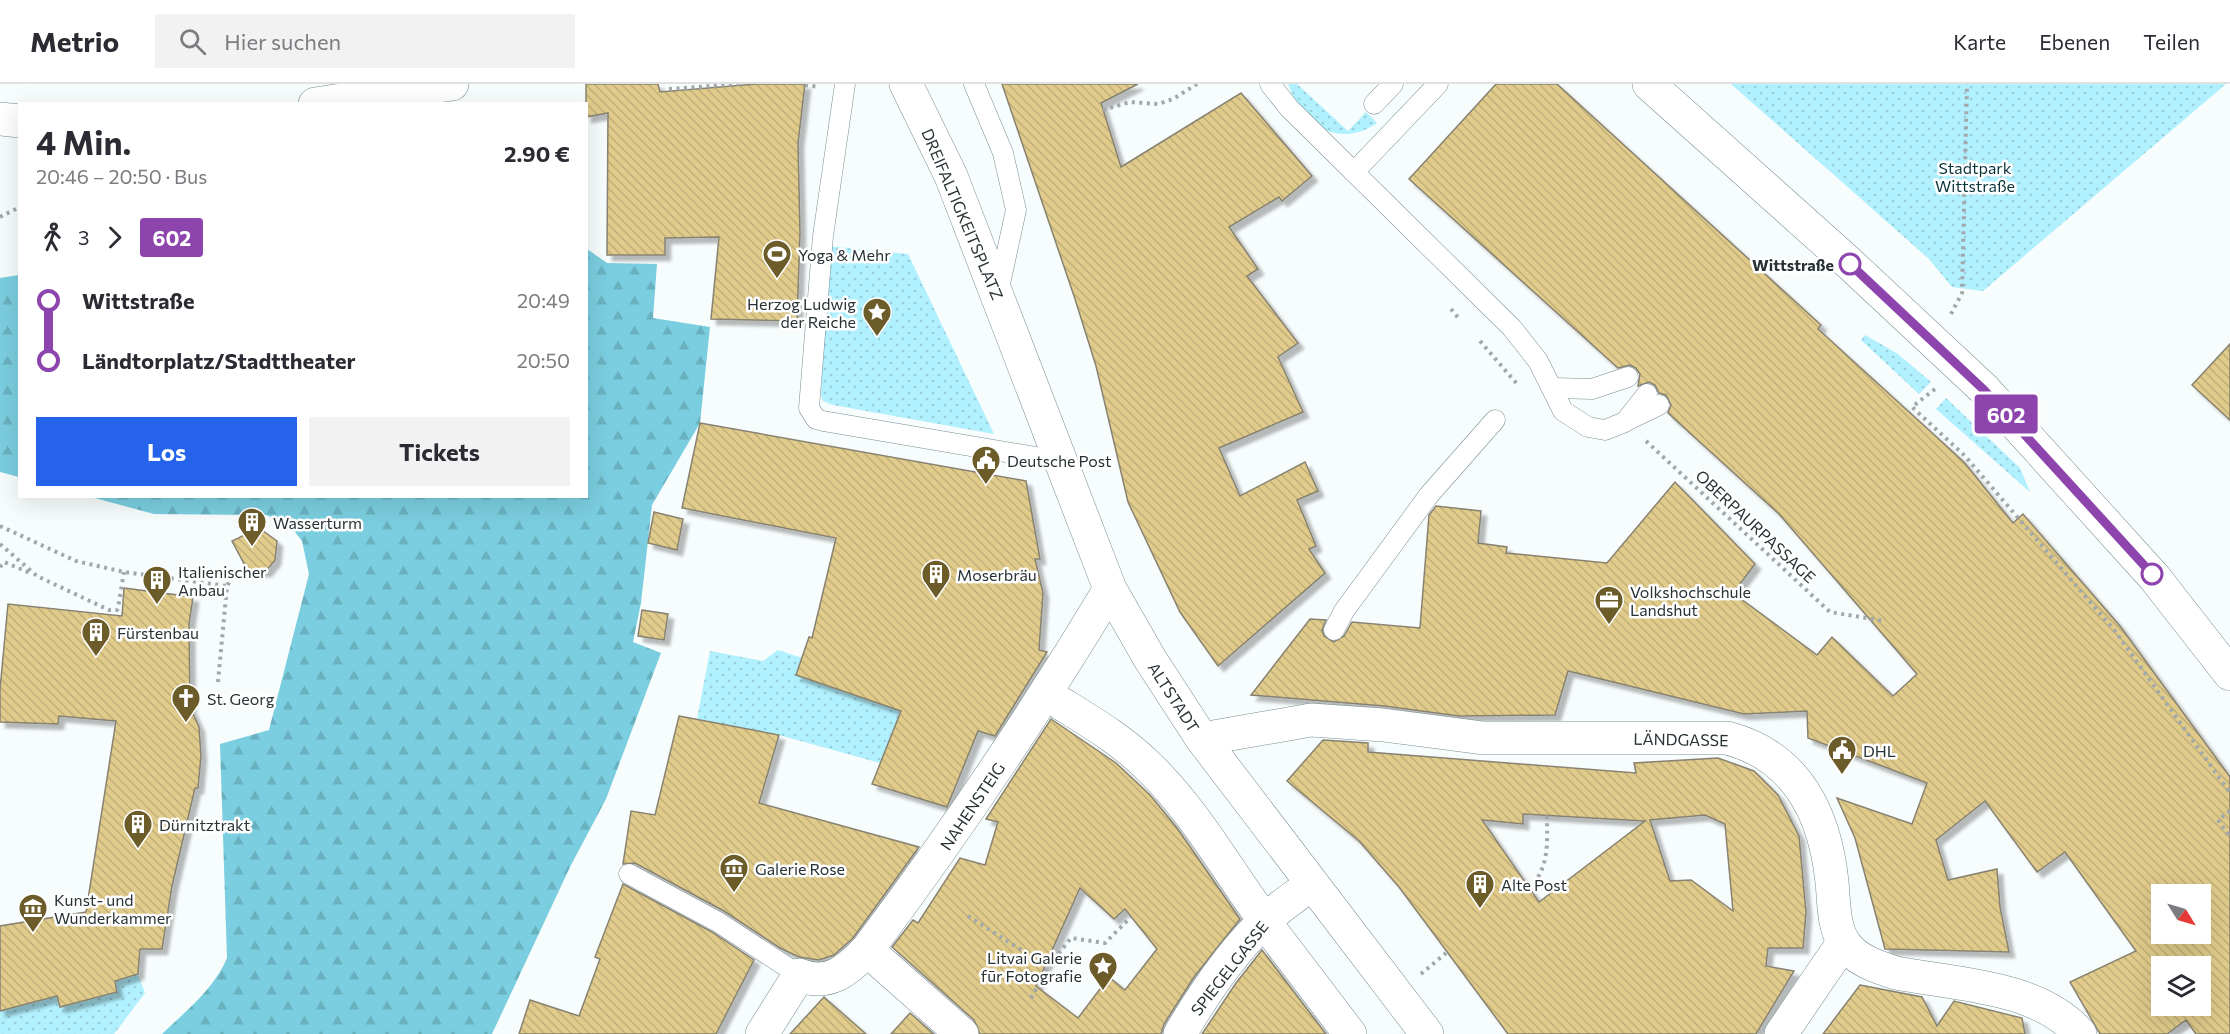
<!DOCTYPE html>
<html lang="de">
<meta charset="utf-8">
<style>
:root{--surface:#fff;--page:#f2f2f3;--text:#2b2b33;--muted:#7c7c81;--line:#e1e1e2;--accent:#2563eb}
body{margin:0;font-family:Commissioner,sans-serif;background:var(--page);color:var(--text);height:100vh;display:flex;flex-direction:column;font-size:22px;white-space:nowrap}
*{box-sizing:border-box;margin:0}
p{font-size:20px;color:var(--muted)}
.icon{flex:none;width:33px;height:33px;fill:none;stroke:currentColor;stroke-width:2;stroke-linecap:round;stroke-linejoin:round}
.map{position:relative;flex:1;overflow:hidden}
.details{position:absolute;left:18px;top:18px;width:570px;height:396px;display:flex;flex-direction:column;background:var(--surface);border-radius:0px;box-shadow:0 6px 24px #0002}
.details>*{flex:none}
.badge{padding:0 12px;border-radius:4px;font-size:21px;line-height:39px}
.needle{width:39px;rotate:127deg}
.tools{position:absolute;left:2151px;top:800px;display:grid;gap:12px}
.tools a{display:grid;place-items:center;width:60px;height:60px;border-radius:0px;background:var(--surface);box-shadow:0 6px 24px #0002;font-size:30px}
.map>.badge{position:absolute;translate:-50% -50%;box-shadow:0 0 0 3px #fff}
.legs{display:flex;align-items:center;gap:9px;height:66px;padding:0 18px;font-size:20px}
.legs p{margin-inline-start:auto}
.overview{display:flex;align-items:center;justify-content:space-between;height:102px;padding:0 18px}
h1{font-size:33px;font-weight:700;line-height:45px}
.button{display:flex;gap:12px;margin-top:auto;padding:12px 18px}
.button a{flex:1;height:69px;border-radius:0px;background:var(--accent);color:#fff;font-size:24px;font-weight:700;line-height:69px;text-align:center}
.button a+a{background:var(--page);color:var(--text)}
ul{padding:0 18px;list-style:none}
li{display:flex;align-items:center;gap:21px;height:60px;font-size:22px}
li i{display:grid;place-items:center;width:9px;height:100%;margin:0 8px;background:currentColor}
li i::after{content:'';width:15px;height:15px;margin:-8px;border:4px solid;border-radius:50%;background:var(--surface)}
li p{margin-inline-start:auto}
li:first-child i{background:linear-gradient(#0000 50%,currentColor 0)}
li:last-child i{background:linear-gradient(currentColor 50%,#0000 0)}
header{display:flex;align-items:center;gap:36px;box-sizing:border-box;height:84px;padding:0 30px;background:var(--surface);border-bottom:2px solid var(--line)}
header strong{font-size:28px}
nav{display:flex;gap:33px;margin-inline-start:auto;font-size:21px}
.search{width:420px;height:54px;background:var(--page);display:flex;align-items:center;gap:15px;box-sizing:border-box;padding:0 21px;border-radius:0px;color:var(--muted);font-size:22px}
.map>svg:first-child{display:block}
</style>
<header>
<strong>Metrio</strong>
<div class="search"><svg class="icon" aria-label="search" viewBox="0 0 24 24"><circle cx="10" cy="10" r="6"/><path d="M15 15l6 6"/></svg>Hier suchen</div>
<nav><a>Karte</a><a>Ebenen</a><a>Teilen</a></nav>
</header>
<div class="map">
<svg width="2230" height="950" viewBox="0 0 2230 950">
<defs>
<pattern id="green-dots" width="8" height="8" patternUnits="userSpaceOnUse" patternTransform="scale(1.5)"><rect width="8" height="8" fill="#b1f0fe"/><path d="M2 2h.1M6 6h.1" fill="none" stroke="#98ceda" stroke-width="1.8" stroke-linecap="round"/></pattern>
<pattern id="forest-firs" width="22" height="20" patternUnits="userSpaceOnUse" patternTransform="scale(1.5)"><rect width="22" height="20" fill="#7acedf"/><path d="M5 1l3.5 6h-7zM16 11l3.5 6h-7z" fill="#6ab1c0"/></pattern>
<pattern id="building-back-hatch" width="6" height="6" patternUnits="userSpaceOnUse" patternTransform="scale(1.5)"><rect width="6" height="6" fill="#e0cb8b"/><path d="M-1 5l2 2M0 0l6 6M5-1l2 2" fill="none" stroke="#c0af79"/></pattern>
<filter id="shadow"><feDropShadow dx="5.5" dy="5.5" stdDeviation="1.5" flood-color="#0004"/></filter>
</defs>
<rect width="100%" height="100%" fill="#f7fcfd"/>
<g fill="url(#green-dots)">
<path d="M1288 0H1297L1348 47 1366 28 1377 39C1337 66 1303 40 1288 0Z"/>
<path d="M1731 0H2226L1983 207 1952 203 1929 175Z"/>
<path d="M827 162 908 170 994 350 833 321 823 317 821 311Z"/>
<path d="M1865 251 1898 270 1931 298 1919 310 1861 256Z"/>
<path d="M1946 314 2020 384 2030 408 1936 325Z"/>
<path d="M778 566 802 574 927 636 891 653 880 679 779 651 697 635 710 567 763 577Z"/>
<path d="M138 890 145 909 114 950H0V927L57 912 60 923 117 908 115 897Z"/>
</g>
<g fill="url(#forest-firs)">
<path d="M587 165 607 179 657 180 653 234 710 243 700 339 652 421 641 519 633 558 661 569 606 715 570 783 492 950H162C186 927 214 905 227 874L220 660 269 646 309 490 302 457 288 439 266 431 154 430 91 413 586 412Z"/>
<path d="M19 191H20L19 393 0 388V194Z"/>
</g>
<g fill="url(#building-back-hatch)" stroke="#888271" stroke-width="1.5" fill-rule="evenodd" filter="url(#shadow)">
<path d="M586 0H658L660 8 756 0H805L798 59 800 149 797 237 711 235 719 153 665 154V171H607L608 29 586 33Z"/>
<path d="M1002 0H1138L1101 19 1121 83 1241 9 1312 92 1282 117 1279 113 1229 143 1258 185 1247 192 1298 259 1278 273 1303 328 1219 364 1240 412 1305 378 1318 407 1297 416 1316 462 1309 465 1325 489 1218 582 1180 528 1128 418 1096 282 1075 215Z"/>
<path d="M1496 0H1557L1821 241 1818 245 1964 378 2013 439 2023 430 2120 542 2230 693V950H2196L2186 936 2167 950H2100L2070 898 2136 867 2065 768 2037 788 1985 717 1936 756 1948 796 1997 785 2000 823 2009 868 1885 865 1855 754 1837 714 1912 740 1927 699 1808 654 1807 627 1744 630 1568 587 1555 631 1459 632 1384 622 1251 611 1310 535 1326 536 1322 546 1324 552 1334 558 1344 552 1352 538 1420 544 1429 431 1436 422 1481 427 1478 459 1507 463 1506 469 1607 479 1675 398 1755 480 1733 509 1817 571 1832 553 1893 612 1917 590 1779 430 1668 329 1671 321 1666 311 1659 309 1655 301 1649 298 1638 302 1640 290 1636 284 1630 281 1618 284 1409 95ZM2162 810H2200V849H2162ZM2162 882H2200V921H2162Z"/>
<path d="M2230 260V336L2192 301Z"/>
<path d="M700 339 1026 397 1040 475H1035L1043 509 1039 566 1047 568 995 652 978 647 947 723 872 700 901 627 796 591 809 553 812 554 836 454 682 424Z"/>
<path d="M654 428 683 435 677 466 648 459Z"/>
<path d="M259 444 277 457 275 476 266 487H248L232 457Z"/>
<path d="M124 504 193 513 189 540 190 623 199 643 201 672 198 704H195L172 802 162 865H140L138 890 115 897 117 908 60 923 57 912 0 927V842L86 828 116 637 59 632 58 640 0 638V605L8 520 122 532Z"/>
<path d="M642 526 668 530 664 556 638 552Z"/>
<path d="M679 632 779 651 759 719 919 763 853 854 834 871 819 876 799 873 780 864 724 827 635 779 623 780 631 727 655 731Z"/>
<path d="M1051 635 1116 679 1150 711 1177 744 1240 835 1194 893 1164 940 1161 950H980L974 936 892 863 913 836 918 839 960 774 985 781 998 738 986 735ZM1080 804 1114 835 1125 825 1157 865 1125 906 1109 893 1078 934 1036 902Z"/>
<path d="M1323 656 1368 659V668L1636 689 1634 679 1718 674 1754 687 1778 711 1799 752 1806 828 1803 864H1768L1766 882 1794 887 1756 950H1508L1399 803 1359 757 1287 697ZM1523 730 1644 737H1645L1539 818 1482 736 1523 740ZM1705 731 1725 740 1733 827 1691 796 1670 797 1650 736Z"/>
<path d="M623 800 712 848 754 876 716 950H519L530 916 579 932 600 875 595 873Z"/>
<path d="M1262 866 1326 950H1202L1236 899Z"/>
<path d="M1860 901 1922 913 1937 942 1954 917 2022 934 2025 950H1823Z"/>
<path d="M824 913 866 950H790Z"/>
<path d="M910 929 934 950H891Z"/>
</g>
<g fill="none" stroke-linecap="round" stroke-linejoin="round">
<g stroke="#778e92" stroke-width="21">
<g id="lane">
<path d="M845 0 823 152 809 324 816 335 823 337 1059 377"/>
<path d="M974 0 1003 69 1016 126 998 209"/>
<path d="M1270 0 1289 24 1512 244 1538 277 1563 327 1588 343 1605 346 1625 338 1647 310"/>
<path d="M1374 20 1393 0"/>
<path d="M1354 88 1438 0"/>
<path d="M1554 304 1592 305 1628 293"/>
<path d="M1630 335 1659 321"/>
<path d="M1334 546 1344 527 1429 411 1495 336"/>
<path d="M629 790 718 838 799 891"/>
</g>
</g>
<g stroke="#778e92" stroke-width="34">
<g id="street">
<path d="M906 0 951 92 1110 505 1150 575 1202 655 1427 950"/>
<path d="M315 20 452 0"/>
<path d="M0 35 20 37"/>
<path d="M1062 620C1091 638 1123 657 1148 682 1191 723 1222 777 1257 826"/>
<path d="M1202 655 1311 636 1383 641 1483 654H1727C1797 672 1825 730 1832 798 1834 817 1833 844 1845 860 1856 876 1877 883 1896 889 1955 900 2039 902 2080 950"/>
<path d="M1270 845 1350 950"/>
<path d="M867 866 962 950"/>
<path d="M762 950 799 891C828 903 847 887 867 866 954 750 1035 630 1110 505"/>
<path d="M1180 950C1204 909 1234 864 1270 832 1283 820 1298 811 1311 800"/>
<path d="M1781 950 1843 859"/>
</g>
</g>
<g stroke="#778e92" stroke-width="34">
<path id="primary" d="M1649 0 1848 178 1984 305 2155 494 2230 590"/>
</g>
<g stroke="#a1a8a9" stroke-width="4" stroke-dasharray="3 4.5" stroke-linecap="butt">
<path d="M805 1 819 3"/>
<path d="M669 5 740 0"/>
<path d="M1103 26 1130 18 1158 20 1173 15 1197 0"/>
<path d="M0 133 20 123"/>
<path d="M1451 225 1460 236"/>
<path d="M1951 230 1962 209 1967 0"/>
<path d="M1480 257 1517 300"/>
<path d="M1935 305 1912 323 1965 372 2115 547 2230 709"/>
<path d="M1646 357 1830 528 1884 537"/>
<path d="M0 442 76 477 124 488 227 502"/>
<path d="M0 460 37 492 109 526H117L118 524 124 488"/>
<path d="M0 483 4 478 30 489"/>
<path d="M218 598 227 502 237 483"/>
<path d="M2230 727 2218 736 2230 753"/>
<path d="M1529 805C1550 783 1547 759 1547 731"/>
<path d="M968 832 1048 883"/>
<path d="M1421 890 1446 869"/>
<path d="M1031 914 1048 883 1071 854 1105 859 1131 833"/>
</g>
<use href="#lane" stroke="#fff" stroke-width="20"/>
<use href="#street" stroke="#fff" stroke-width="33"/>
<use href="#primary" stroke="#fff" stroke-width="33"/>
</g>
<g fill="none" stroke-linecap="round" stroke-linejoin="round">
<g stroke="#fff" stroke-width="14">
<path id="line-1" d="M1850 180 1984 306 2152 490"/>
</g>
<use href="#line-1" stroke="#8e44ad" stroke-width="9"/>
</g>
<defs>
<g id="stadium-pin" transform="scale(1.5)"><path d="M0 17L-7.5 6A9.5 9.5 0 1 1 7.5 6Z" fill="#6c5c2a" stroke="#fff"/><path d="M0-5a6.5 5 0 1 0 0 10a6.5 5 0 1 0 0-10ZM-3.5-1.8h7v3.6h-7Z" fill="#fff"/></g>
<g id="sight-pin" transform="scale(1.5)"><path d="M0 17L-7.5 6A9.5 9.5 0 1 1 7.5 6Z" fill="#6c5c2a" stroke="#fff"/><path d="M0-6L1.8-2.2L6-1.7L2.9 1.2L3.7 5.4L0 3.3L-3.7 5.4L-2.9 1.2L-6-1.7L-1.8-2.2Z" fill="#fff"/></g>
<g id="civic-pin" transform="scale(1.5)"><path d="M0 17L-7.5 6A9.5 9.5 0 1 1 7.5 6Z" fill="#6c5c2a" stroke="#fff"/><path d="M-.6-6.5H3V-4.5H.6V-3L4-1V1h2V6H-6V1h2V-1L-.6-3ZM-1.2 2.5V6h2.4V2.5Z" fill="#fff"/></g>
<g id="building-pin" transform="scale(1.5)"><path d="M0 17L-7.5 6A9.5 9.5 0 1 1 7.5 6Z" fill="#6c5c2a" stroke="#fff"/><path d="M-4-6H4V6H1V3H-1V6H-4ZM-2.5-4.3h1.7v1.8h-1.7ZM.8-4.3h1.7v1.8H.8ZM-2.5-1h1.7V.8h-1.7ZM.8-1h1.7V.8H.8Z" fill="#fff"/></g>
<g id="office-pin" transform="scale(1.5)"><path d="M0 17L-7.5 6A9.5 9.5 0 1 1 7.5 6Z" fill="#6c5c2a" stroke="#fff"/><path d="M-6-3h4V-5.5h4V-3h4V5H-6ZM-1-4.5V-3h2v-1.5ZM-6 0V1H6V0Z" fill="#fff"/></g>
<g id="church-pin" transform="scale(1.5)"><path d="M0 17L-7.5 6A9.5 9.5 0 1 1 7.5 6Z" fill="#6c5c2a" stroke="#fff"/><path d="M-1.2-6h2.4v3.5h3.3v2.4h-3.3V6h-2.4V-.1h-3.3v-2.4h3.3Z" fill="#fff"/></g>
<g id="museum-pin" transform="scale(1.5)"><path d="M0 17L-7.5 6A9.5 9.5 0 1 1 7.5 6Z" fill="#6c5c2a" stroke="#fff"/><path d="M0-6L6-3V-2H-6V-3ZM-5-1h2V3h-2ZM-1-1h2V3h-2ZM3-1h2V3H3ZM-6 4H6V6H-6Z" fill="#fff"/></g>
</defs>
<g fill-rule="evenodd">
<use href="#stadium-pin" x="777" y="170"/>
<use href="#sight-pin" x="877" y="228"/>
<use href="#civic-pin" x="986" y="376"/>
<use href="#building-pin" x="252" y="438"/>
<use href="#building-pin" x="936" y="490"/>
<use href="#building-pin" x="157" y="496"/>
<use href="#office-pin" x="1609" y="516"/>
<use href="#building-pin" x="96" y="548"/>
<use href="#church-pin" x="186" y="614"/>
<use href="#civic-pin" x="1842" y="666"/>
<use href="#building-pin" x="138" y="740"/>
<use href="#museum-pin" x="734" y="784"/>
<use href="#building-pin" x="1480" y="800"/>
<use href="#museum-pin" x="33" y="824"/>
<use href="#sight-pin" x="1103" y="882"/>
</g>
<g fill="#fff" stroke="#8e44ad" stroke-width="3">
<circle cx="1850" cy="180" r="10"/>
<circle cx="2152" cy="490" r="10"/>
</g>
<g text-anchor="middle" dominant-baseline="central" stroke-width="5" stroke-linejoin="round" paint-order="stroke">
<g font-size="16" fill="#09333b" stroke="#fff">
<text x="1975" y="83">Stadtpark<tspan x="1975" dy="18">Wittstraße</tspan></text>
</g>
<g font-size="16" fill="#283234" stroke="#fff">
<text transform="translate(963 130) rotate(67)">DREIFALTIGKEITSPLATZ</text>
<text transform="translate(1756 442) rotate(43)">OBERPAURPASSAGE</text>
<text transform="translate(1174 613) rotate(57)">ALTSTADT</text>
<text transform="translate(1681 655) rotate(1)">LÄNDGASSE</text>
<text transform="translate(972 722) rotate(-56)">NAHENSTEIG</text>
<text transform="translate(1229 884) rotate(-52)">SPIEGELGASSE</text>
</g>
<g font-size="16" fill="#283234" stroke="#fff" text-anchor="start">
<text x="798" y="170">Yoga &amp; Mehr</text>
<text x="856" y="219" text-anchor="end">Herzog Ludwig<tspan x="856" dy="18">der Reiche</tspan></text>
<text x="1007" y="376">Deutsche Post</text>
<text x="273" y="438">Wasserturm</text>
<text x="178" y="487">Italienischer<tspan x="178" dy="18">Anbau</tspan></text>
<text x="957" y="490">Moserbräu</text>
<text x="1630" y="507">Volkshochschule<tspan x="1630" dy="18">Landshut</tspan></text>
<text x="117" y="548">Fürstenbau</text>
<text x="207" y="614">St. Georg</text>
<text x="1863" y="666">DHL</text>
<text x="159" y="740">Dürnitztrakt</text>
<text x="755" y="784">Galerie Rose</text>
<text x="1501" y="800">Alte Post</text>
<text x="54" y="815">Kunst- und<tspan x="54" dy="18">Wunderkammer</tspan></text>
<text x="1082" y="873" text-anchor="end">Litvai Galerie<tspan x="1082" dy="18">fūr Fotografie</tspan></text>
</g>
<g font-size="16" font-weight="bold" fill="#283234" stroke="#fff" text-anchor="end">
<text x="1834" y="180">Wittstraße</text>
</g>
</g>
</svg>
<div class="tools">
<a><svg class="needle" viewBox="-14 -14 28 28"><path d="M0-13l5 13h-10z" fill="#e53935"/><path d="M0 13l5-13h-10z" fill="#7c7c81"/></svg></a>
<a><svg class="icon" aria-label="layers" viewBox="0 0 24 24"><path d="M12 4l9 5-9 5-9-5zM3 14l9 5 9-5"/></svg></a>
</div>
<b class="badge" style="left:2006px;top:330px;background:#8e44ad;color:#fff">602</b>
<section class="details">
<div class="overview"><div><h1>4 Min.</h1><p>20:46 – 20:50 · Bus</p></div><b>2.90 €</b></div>
<div class="legs"><svg class="icon" aria-label="walk" viewBox="0 0 24 24"><circle cx="13" cy="4" r="2"/><path d="M13 8l-2 6 4 7M11 14l-3 7M7 12l3-4h3l4 4"/></svg>3<svg class="icon" aria-label="forward" viewBox="0 0 24 24"><path d="M9 5l7 7-7 7"/></svg><b class="badge" style="background:#8e44ad;color:#fff">602</b></div>
<ul>
<li><i style="color:#8e44ad"></i><b>Wittstraße</b><p>20:49</p></li>
<li><i style="color:#8e44ad"></i><b>Ländtorplatz/Stadttheater</b><p>20:50</p></li>
</ul>
<div class="button"><a>Los</a><a>Tickets</a></div>
</section>
</div>
